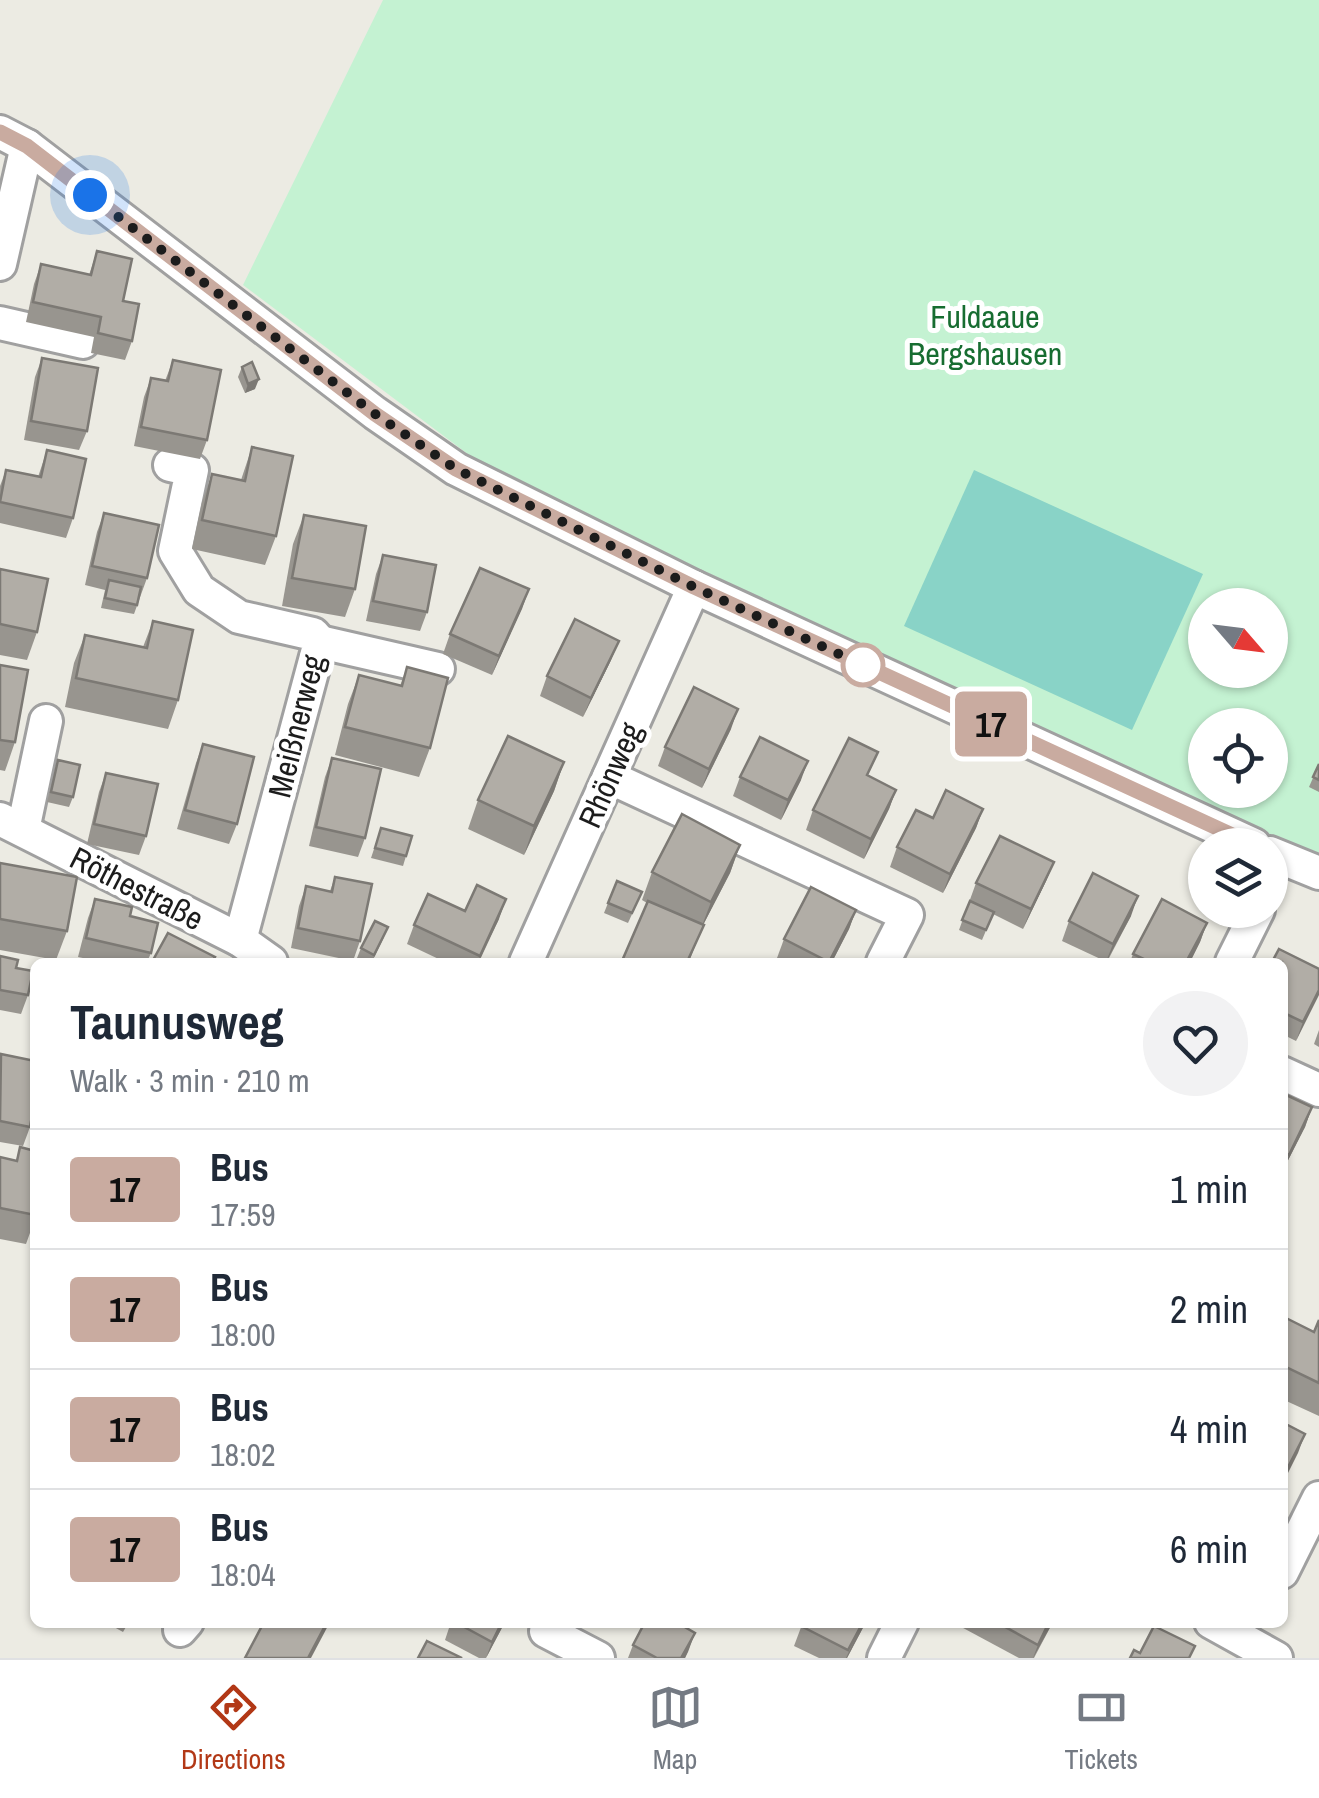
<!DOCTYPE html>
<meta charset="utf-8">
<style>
:root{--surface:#fff;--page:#f2f2f3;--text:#1f2937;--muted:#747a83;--line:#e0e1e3;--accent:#b23816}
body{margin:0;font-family:"Archivo Narrow",sans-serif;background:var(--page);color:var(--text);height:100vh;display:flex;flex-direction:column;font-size:38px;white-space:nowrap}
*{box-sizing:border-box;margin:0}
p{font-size:32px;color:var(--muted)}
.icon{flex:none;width:55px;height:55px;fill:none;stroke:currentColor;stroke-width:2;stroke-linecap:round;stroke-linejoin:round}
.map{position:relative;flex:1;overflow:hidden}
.side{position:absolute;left:30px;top:958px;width:1258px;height:670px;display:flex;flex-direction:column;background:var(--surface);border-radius:15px;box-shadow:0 2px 8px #0004}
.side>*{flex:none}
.badge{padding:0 20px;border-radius:8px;font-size:35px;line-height:65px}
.needle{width:65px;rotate:118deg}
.fabs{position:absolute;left:1188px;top:588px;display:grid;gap:20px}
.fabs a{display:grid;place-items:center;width:100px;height:100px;border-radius:50%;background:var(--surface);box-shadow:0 2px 8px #0004;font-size:50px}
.you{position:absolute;width:50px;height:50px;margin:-25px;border:8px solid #fff;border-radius:50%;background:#1a73e8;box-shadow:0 0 0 15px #1a73e833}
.map>.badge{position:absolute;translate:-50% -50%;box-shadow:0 0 0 5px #fff}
.round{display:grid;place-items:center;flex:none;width:105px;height:105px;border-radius:52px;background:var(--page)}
.head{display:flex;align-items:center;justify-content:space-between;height:170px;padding:0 40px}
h1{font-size:48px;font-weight:800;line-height:75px}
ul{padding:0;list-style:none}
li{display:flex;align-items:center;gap:30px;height:120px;padding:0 40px;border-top:2px solid var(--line)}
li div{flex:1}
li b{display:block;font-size:38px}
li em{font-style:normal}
li .badge{min-width:110px;font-weight:700;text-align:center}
.tab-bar{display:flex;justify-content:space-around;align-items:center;height:140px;border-top:2px solid var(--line);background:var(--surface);font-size:28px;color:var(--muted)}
.tab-bar a{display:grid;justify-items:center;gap:5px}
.tab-bar .current{color:var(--accent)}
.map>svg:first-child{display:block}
</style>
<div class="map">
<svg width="1319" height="1658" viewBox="0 0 1319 1658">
<rect width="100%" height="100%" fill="#ecebe3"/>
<path fill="#c4f2d2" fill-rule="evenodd" d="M383 0H1319V857L493 473 243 285ZM1205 605H1270V670H1205ZM1205 725H1270V790H1205Z"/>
<path fill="#89d3c7" d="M974 470 1203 574 1132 730 904 626Z"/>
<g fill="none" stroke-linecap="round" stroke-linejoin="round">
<g stroke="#a0a0a0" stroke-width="38">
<g id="minor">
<path d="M0 132 27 146 375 413 456 469 694 587 1254 845"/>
<path d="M0 264 27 146"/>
<path d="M0 323 83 342"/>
<path d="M170 465 192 470 175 551 199 590 239 617 313 634 320 642 240 940"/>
<path d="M320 642 438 669"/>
<path d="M609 777 907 915 883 962"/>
<path d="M0 819 240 940 271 962"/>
<path d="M23 830 46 721"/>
<path d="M1270 853 1319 873"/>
<path d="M526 962 694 587"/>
<path d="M1232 962 1258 910"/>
<path d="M1282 1073 1319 1090"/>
<path d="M1282 1572 1319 1498"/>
<path d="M1211 1622 1276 1658"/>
<path d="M180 1630 187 1622"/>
<path d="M546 1631 598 1658"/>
<path d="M884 1658 902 1622"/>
</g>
</g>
<use href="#minor" stroke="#fff" stroke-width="32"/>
</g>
<g fill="#98958f">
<path d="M97 251 123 301 132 341 125 360 91 353 94 337 26 322 34 284 41 264 89 275Z"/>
<path d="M42 358 87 431 79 450 24 440 35 377Z"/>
<path d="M173 360 207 440 200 459 134 446 144 397 151 378 165 381Z"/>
<path d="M242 367 255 389 245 393 238 377Z"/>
<path d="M252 447 276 536 265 565 192 549 202 502 212 474 241 480Z"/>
<path d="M47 450 73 518 66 538 0 523V486L6 470 38 477Z"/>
<path d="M104 513 147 578 134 614 101 608 105 590 85 585 97 532Z"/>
<path d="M304 515 355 589 345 617 282 606 293 544Z"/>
<path d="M383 555 427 612 420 631 366 621 376 574Z"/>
<path d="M0 569 37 632 27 660 0 655Z"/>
<path d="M529 589 492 675 443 654 450 634Z"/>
<path d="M153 621 178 700 168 729 65 707 74 663 85 635 143 647Z"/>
<path d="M611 660 583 717 540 696 547 676Z"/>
<path d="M0 665 15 742 5 771 0 770Z"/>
<path d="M407 667 430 748 419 777 335 755 348 704 359 675 400 686Z"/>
<path d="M731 729 702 788 658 766 665 747Z"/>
<path d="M203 744 237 824 229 844 177 829 196 763Z"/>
<path d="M332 758 365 838 358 857 309 846 325 777Z"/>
<path d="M58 760 73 797 69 807 47 802Z"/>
<path d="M564 762 554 791 524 855 468 829 478 800Z"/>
<path d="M1319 764V792L1309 787Z"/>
<path d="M106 773 146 836 139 855 87 844 99 792Z"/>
<path d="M869 776 896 790 889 809 864 859 806 830 813 810Z"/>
<path d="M740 777 801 780 781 820 733 796Z"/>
<path d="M983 809 976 828 943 893 890 867 897 847 933 818Z"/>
<path d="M381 828 406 856 403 866 371 858Z"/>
<path d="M740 845 730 873 703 925 689 962H621L647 903 642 900 652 872Z"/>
<path d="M1054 862 1046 881 1023 929 993 914 982 940 959 930 976 883Z"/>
<path d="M0 863 67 931 56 960 0 950Z"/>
<path d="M335 877 360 941 353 961 291 948 299 906 306 886 330 891Z"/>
<path d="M642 892 628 923 604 913 608 903Z"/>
<path d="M95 899 130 916 151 953 147 962H102L78 957 88 918Z"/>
<path d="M856 910 849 929 832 962H785L777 958 784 939Z"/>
<path d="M465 911 499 919 479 962H445L407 944 414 925Z"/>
<path d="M1131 916 1107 962 1062 941 1069 921Z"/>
<path d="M1207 923 1200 942 1190 962H1130L1133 954Z"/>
<path d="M384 937 372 962H366L357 958 361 948Z"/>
<path d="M0 956 16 968 28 995 21 1014 0 1010Z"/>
<path d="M1282 962 1319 990 1296 1041 1282 1034Z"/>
<path d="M1319 1030V1047L1314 1044Z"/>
<path d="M0 1056 30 1127 23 1146 0 1142Z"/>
<path d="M1282 1093 1312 1107 1305 1127 1282 1172Z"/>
<path d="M20 1147 35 1151V1219L26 1244 0 1239V1157L16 1161Z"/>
<path d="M1282 1320 1314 1332 1319 1320V1416L1282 1399Z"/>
<path d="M105 1622H129L123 1632Z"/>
<path d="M451 1622H505L486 1658H479L445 1640Z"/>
<path d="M803 1622H866L847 1658H819L794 1646Z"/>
<path d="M952 1622H1053L1034 1658H1019Z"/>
<path d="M695 1633 685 1658H628L633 1645Z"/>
</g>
<g fill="#7c7974">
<path d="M259 379 255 389 245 393 248 384Z"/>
<path d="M529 589 522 609 492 675 499 656Z"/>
<path d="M619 641 611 660 583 717 591 698Z"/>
<path d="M738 709 731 729 702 788 709 769Z"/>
<path d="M808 761 801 780 781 820 788 800Z"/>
<path d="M564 762 554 791 524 855 534 826Z"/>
<path d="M896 790 889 809 864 859 871 839Z"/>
<path d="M983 809 976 828 943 893 950 874Z"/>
<path d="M740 845 730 873 700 931 711 902Z"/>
<path d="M1054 862 1046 881 1023 929 1031 909Z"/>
<path d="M1138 896 1131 916 1106 962 1113 944Z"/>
<path d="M506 899 499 919 478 962 480 956Z"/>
<path d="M856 910 849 929 832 962H829Z"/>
<path d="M1207 923 1200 942 1190 962H1186Z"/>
<path d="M1319 990V995L1296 1041 1303 1022Z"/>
<path d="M1312 1107 1305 1127 1282 1172 1289 1155Z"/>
<path d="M1305 1434 1298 1453 1282 1485V1479Z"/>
<path d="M327 1622H330L311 1658H308Z"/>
<path d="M502 1622H505L486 1658 492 1642Z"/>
<path d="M863 1622H866L847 1658H846Z"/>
<path d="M1049 1622H1053L1033 1658 1038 1645Z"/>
<path d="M695 1633 688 1652 685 1658H681Z"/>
</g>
<g fill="#b1ada6" stroke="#7c7974" stroke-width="2.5">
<path d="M97 251 132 259 123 301 139 304 132 341 98 333 101 317 33 302 41 264 91 275Z"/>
<path d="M42 358 98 368 87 431 31 421Z"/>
<path d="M173 360 221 370 207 440 141 427 151 378 168 381Z"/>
<path d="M252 362 259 379 248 384 242 367Z"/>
<path d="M252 447 293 456 276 536 202 520 212 474 245 481Z"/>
<path d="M47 450 86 459 73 518 0 502 6 470 41 477Z"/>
<path d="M104 513 159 525 147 578 92 566Z"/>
<path d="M304 515 366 526 355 589 292 578Z"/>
<path d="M383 555 436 565 427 612 373 601Z"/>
<path d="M480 568 529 589 499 656 450 634Z"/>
<path d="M0 569 48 579 37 632 0 624Z"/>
<path d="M109 580 141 587 137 605 105 598Z"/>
<path d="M575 619 619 641 591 698 547 676Z"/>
<path d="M153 621 193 630 178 700 76 678 85 635 147 648Z"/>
<path d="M0 665 28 670 15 742 0 740Z"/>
<path d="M407 667 448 678 430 748 345 727 359 675 402 686Z"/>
<path d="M694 687 738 709 709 769 665 747Z"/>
<path d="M508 736 564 762 534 826 478 800Z"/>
<path d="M760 737 808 761 788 800 740 777Z"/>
<path d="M849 738 878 752 867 775 896 790 871 839 813 810Z"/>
<path d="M203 744 254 757 237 824 185 810Z"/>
<path d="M332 758 381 769 365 838 316 827Z"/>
<path d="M58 760 80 765 73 797 51 792Z"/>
<path d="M1319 764V780L1313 777Z"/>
<path d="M106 773 158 784 146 836 94 824Z"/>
<path d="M946 790 983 809 950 874 897 847 916 810 933 818Z"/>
<path d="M682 814 740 845 711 902 652 872Z"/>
<path d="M381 828 412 836 406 856 375 848Z"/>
<path d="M1000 836 1054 862 1031 909 976 883Z"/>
<path d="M0 863 77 877 67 931 0 919Z"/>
<path d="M1093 873 1138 896 1113 944 1069 921Z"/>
<path d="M335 877 372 884 360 941 298 928 306 886 332 892Z"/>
<path d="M617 881 642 892 632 913 608 903Z"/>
<path d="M477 885 506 899 480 956 414 925 428 894 465 911Z"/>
<path d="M811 887 856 910 829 962 784 939Z"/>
<path d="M95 899 132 907 130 916 158 923 151 953 86 938Z"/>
<path d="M1162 899 1207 923 1186 962H1150L1133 954Z"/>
<path d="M648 901 704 925 687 962H626L622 961Z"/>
<path d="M970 901 994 912 986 930 962 920Z"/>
<path d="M375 921 388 927 374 955 361 948Z"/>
<path d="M168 933 215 957 212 962H152Z"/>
<path d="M1279 949 1319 969V990L1303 1022 1282 1012V962H1272Z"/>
<path d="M0 956 18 960 16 968 33 971 28 995 0 990Z"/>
<path d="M1 1054 35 1061V1099L30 1127 0 1121Z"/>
<path d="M1282 1093 1312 1107 1289 1155 1282 1152Z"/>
<path d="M20 1147 35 1151V1215L0 1208V1157L17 1161Z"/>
<path d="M1284 1317 1314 1332 1319 1320V1383L1282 1365V1320Z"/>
<path d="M1282 1422 1305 1434 1282 1479Z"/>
<path d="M264 1622H327L308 1658H245Z"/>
<path d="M455 1622H502L492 1642Z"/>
<path d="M645 1622H676L695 1633 681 1658H657L633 1645Z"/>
<path d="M803 1622H863L848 1650 801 1626Z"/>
<path d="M996 1622H1049L1038 1645Z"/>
<path d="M1154 1626 1195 1646 1189 1658H1130L1134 1650 1140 1653Z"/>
<path d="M427 1641 462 1658H418Z"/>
</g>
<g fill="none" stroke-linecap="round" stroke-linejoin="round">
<g stroke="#fff" stroke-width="22">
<path id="line" d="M0 132 27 146 375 414 456 469 694 587 1254 845"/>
</g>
<use href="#line" stroke="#c9aba0" stroke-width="15"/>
<path stroke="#1c1c1c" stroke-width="10" stroke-dasharray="0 18" d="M90 195 375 414 456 469 694 587 869 668 863 665"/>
</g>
<circle fill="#fff" stroke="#c9aba0" stroke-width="5" cx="863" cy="665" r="20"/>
<g text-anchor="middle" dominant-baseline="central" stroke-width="10" stroke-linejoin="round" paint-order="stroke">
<g font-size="32" fill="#176d31" stroke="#fff">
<text x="985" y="316">Fuldaaue<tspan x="985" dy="37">Bergshausen</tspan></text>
</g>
<g font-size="32" fill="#1c1c1c" stroke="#fff">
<text transform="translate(296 726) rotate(-76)">Meißnerweg</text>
<text transform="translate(610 775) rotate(-66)">Rhönweg</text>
<text transform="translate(137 888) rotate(27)">Röthestraße</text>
</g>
</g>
</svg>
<div class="fabs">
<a><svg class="needle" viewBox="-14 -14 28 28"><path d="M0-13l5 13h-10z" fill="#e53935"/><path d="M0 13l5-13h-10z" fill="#747a83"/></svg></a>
<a><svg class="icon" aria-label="locate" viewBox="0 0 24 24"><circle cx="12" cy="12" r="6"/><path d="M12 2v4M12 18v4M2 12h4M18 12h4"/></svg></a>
<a><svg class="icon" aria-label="layers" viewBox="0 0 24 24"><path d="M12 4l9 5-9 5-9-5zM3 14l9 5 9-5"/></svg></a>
</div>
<div class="you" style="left:90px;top:195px"></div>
<b class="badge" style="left:991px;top:724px;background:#c9aba0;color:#111">17</b>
<section class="side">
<div class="head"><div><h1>Taunusweg</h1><p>Walk · 3 min · 210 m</p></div><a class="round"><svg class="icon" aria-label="heart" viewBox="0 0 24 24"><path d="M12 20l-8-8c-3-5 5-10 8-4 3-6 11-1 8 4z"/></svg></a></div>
<ul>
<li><span class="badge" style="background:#c9aba0;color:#111">17</span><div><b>Bus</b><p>17:59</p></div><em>1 min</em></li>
<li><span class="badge" style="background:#c9aba0;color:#111">17</span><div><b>Bus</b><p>18:00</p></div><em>2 min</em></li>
<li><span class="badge" style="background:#c9aba0;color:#111">17</span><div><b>Bus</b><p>18:02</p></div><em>4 min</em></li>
<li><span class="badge" style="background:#c9aba0;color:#111">17</span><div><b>Bus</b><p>18:04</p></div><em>6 min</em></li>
</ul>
</section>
</div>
<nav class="tab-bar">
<a class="current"><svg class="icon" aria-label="directions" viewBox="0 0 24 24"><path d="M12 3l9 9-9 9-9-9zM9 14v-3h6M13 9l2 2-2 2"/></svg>Directions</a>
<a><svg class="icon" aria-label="map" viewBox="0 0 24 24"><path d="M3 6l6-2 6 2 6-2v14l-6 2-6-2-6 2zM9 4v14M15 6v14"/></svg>Map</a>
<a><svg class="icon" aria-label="tickets" viewBox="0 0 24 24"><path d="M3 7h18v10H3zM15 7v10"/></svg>Tickets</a>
</nav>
